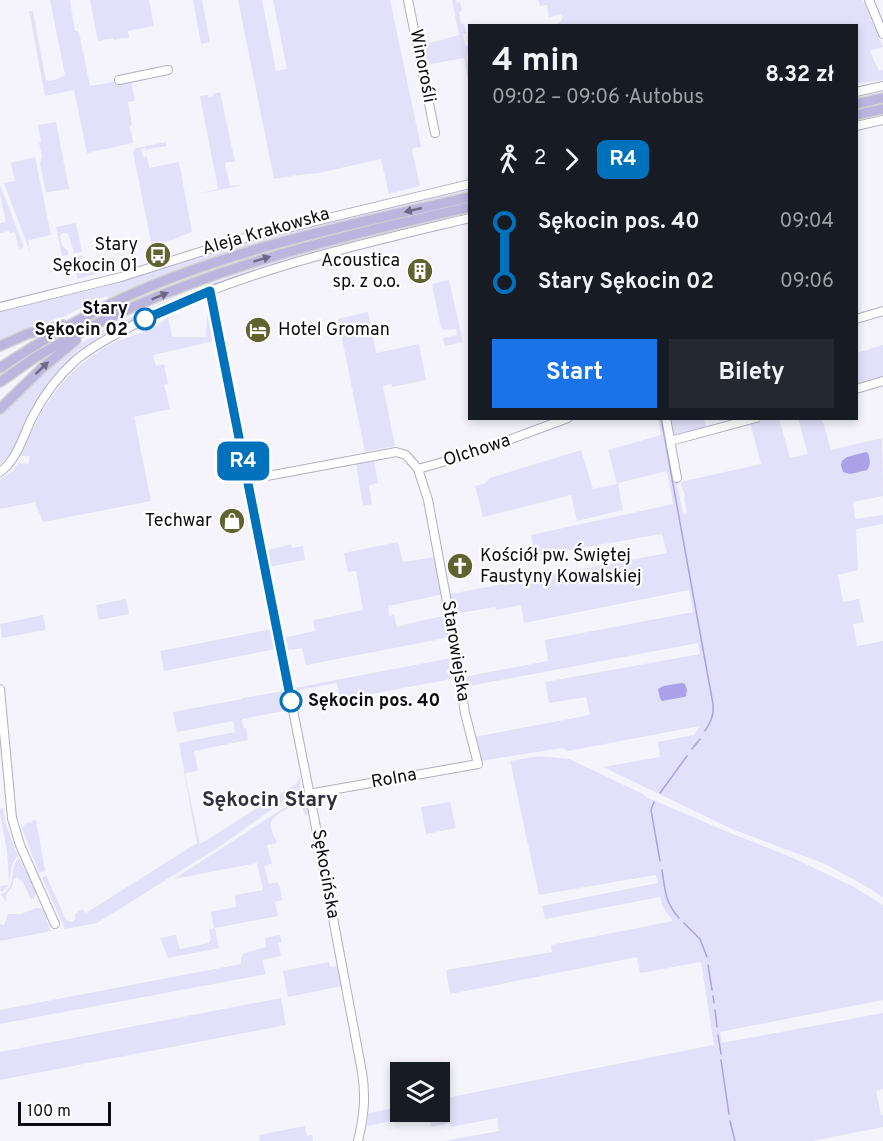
<!DOCTYPE html>
<html lang="pl">
<meta charset="utf-8">
<style>
:root{--surface:#171b24;--page:#242831;--text:#f1f3f6;--muted:#9ea1a6;--accent:#1a73e8}
body{margin:0;font-family:Overpass,sans-serif;background:var(--page);color:var(--text);height:100vh;display:flex;flex-direction:column;font-size:22px;white-space:nowrap}
*{box-sizing:border-box;margin:0}
p{font-size:20px;color:var(--muted)}
.icon{flex:none;width:33px;height:33px;fill:none;stroke:currentColor;stroke-width:2;stroke-linecap:round;stroke-linejoin:round}
.map{position:relative;flex:1;overflow:hidden}
.side{position:absolute;left:468px;top:24px;width:390px;height:396px;display:flex;flex-direction:column;background:var(--surface);border-radius:0px;box-shadow:0 3px 9px #0003}
.side>*{flex:none}
.badge{padding:0 12px;border-radius:9px;font-size:21px;line-height:39px}
.buttons{position:absolute;left:390px;top:1062px;display:grid;gap:12px}
.buttons a{display:grid;place-items:center;width:60px;height:60px;border-radius:0px;background:var(--surface);box-shadow:0 3px 9px #0003;font-size:30px}
.scale{position:absolute;left:18px;bottom:15px;width:93px;box-sizing:border-box;padding-left:6px;border:3px solid #0d0c12;border-top:0;font-size:16px;line-height:21px;white-space:nowrap;color:#0d0c12;-webkit-text-stroke:4px #fff;paint-order:stroke}
.map>.badge{position:absolute;translate:-50% -50%;box-shadow:0 0 0 3px #fff}
.legs{display:flex;align-items:center;gap:9px;height:66px;padding:0 24px;font-size:20px}
.legs p{margin-inline-start:auto}
.head{display:flex;align-items:center;justify-content:space-between;height:102px;padding:0 24px}
h1{font-size:33px;font-weight:700;line-height:45px}
.action{display:flex;gap:12px;margin-top:auto;padding:12px 24px}
.action a{flex:1;height:69px;border-radius:0px;background:var(--accent);color:#fff;font-size:24px;font-weight:700;line-height:69px;text-align:center}
.action a+a{background:var(--page);color:var(--text)}
ul{padding:0 24px;list-style:none}
li{display:flex;align-items:center;gap:21px;height:60px;font-size:22px}
li i{display:grid;place-items:center;width:9px;height:100%;margin:0 8px;background:currentColor}
li i::after{content:'';width:15px;height:15px;margin:-8px;border:4px solid;border-radius:50%;background:var(--surface)}
li p{margin-inline-start:auto}
li:first-child i{background:linear-gradient(#0000 50%,currentColor 0)}
li:last-child i{background:linear-gradient(currentColor 50%,#0000 0)}
.map>svg:first-child{display:block}
</style>
<div class="map">
<svg width="883" height="1141" viewBox="0 0 883 1141">
<rect width="100%" height="100%" fill="#f5f4fc"/>
<g fill="#e3e0f9">
<path d="M50 0H70L75 31 79 32 90 86 125 80 131 81 135 101 128 102 132 125 130 126 133 143 87 153 74 90 45 96 29 11H33L46 80C52 83 59 78 65 75Z"/>
<path d="M90 0H149L154 26 128 31 129 38 125 39 124 38 114 40 113 38 98 41Z"/>
<path d="M193 0H202L210 42 201 44Z"/>
<path d="M238 0H262L276 71 287 69 273 0H390L421 147 414 148 412 150 420 186 389 194 381 159 319 173 298 175 274 179Z"/>
<path d="M452 0H456L457 3 460 2 462 11 459 12 461 24H464L466 33 463 34 465 46 469 45V55H467L469 68V86L464 58 426 65 422 45 459 35Z"/>
<path d="M538 0H863L883 47 870 51 879 71 883 70V80L857 83V81L856 26 555 25 561 21 563 17 560 14 549 18 547 5 540 6Z"/>
<path d="M220 92 235 162H226L225 164 230 186 239 185 240 186 197 194 218 189 200 96 208 95 209 97 213 96V94Z"/>
<path d="M56 122 69 189 49 192H46L40 164 42 156 39 143 41 142 38 125Z"/>
<path d="M166 142V146L145 150V148L141 149 143 157 147 156 149 168 179 162 192 232 152 247 133 152 136 148Z"/>
<path d="M35 157 51 235 28 240 30 252 4 183 15 181 11 163Z"/>
<path d="M0 185 24 247 19 249 15 232 10 233 9 231 0 233V223L6 222 0 194Z"/>
<path d="M469 187V193L253 247 185 267 108 298 106 296 65 316 18 332 0 341V311L99 288 236 243Z"/>
<path d="M469 212V215L297 259 118 329C82 348 51 372 32 409 22 427 16 451 0 464V415L48 368 82 343 100 332 166 301 210 284 301 253Z"/>
<path d="M76 223 82 252 74 253 69 236 67 233H62L60 236 62 245C64 250 70 248 68 255L62 256 56 227Z"/>
<path d="M82 255 84 265 113 258 116 268 78 279 76 274 85 270V268L76 270 74 269 71 259 74 257Z"/>
<path d="M449 280 463 342 445 346 443 338 457 335 456 329 444 330 441 328 432 284Z"/>
<path d="M368 312 376 353 419 344 426 380 392 387 391 384 383 386 395 446 365 452 338 319Z"/>
<path d="M168 316 172 337H206L207 316H209L214 340 210 342 153 355 156 366 164 364 168 384 164 385 170 409 134 417 151 501 43 522 35 502 0 509V480L13 471 18 463 29 464 30 456H21C41 407 65 367 114 343 133 333 154 333 168 316Z"/>
<path d="M883 345V377L857 384V353Z"/>
<path d="M658 419H664L683 514 687 513 684 498 685 496 680 482 761 464 750 422 763 419H779L790 458 808 454 798 419H822L831 450 882 438 883 496 853 502 855 519 883 515V524L856 529 858 570 838 575 843 602 859 599 864 622 853 624 857 646 883 641V897L869 888 825 864 732 829 603 767 660 757 658 742 694 735 700 726 568 751 562 748 480 761 474 737 590 715 586 697 549 703 545 682 700 654 698 643 464 687 463 677 548 661 545 640 693 612 689 590 524 623 521 605 496 610 495 607 454 614 450 594 667 553 662 534 535 556 531 535 673 504 667 471 618 483 623 510 577 521 571 495 483 517 475 486 484 484 490 478 581 450 593 489 617 484 608 450 661 435Z"/>
<path d="M669 419H704L706 428 676 436 671 432Z"/>
<path d="M374 460 378 483 369 485 372 504 363 506 356 463Z"/>
<path d="M398 542 403 562 436 557 444 594 388 606 389 616 394 615 397 627 407 624 443 616 445 621H448L451 637 306 665 302 648 285 651 282 638 315 631 313 620 363 610 356 571 348 572 344 553Z"/>
<path d="M291 544 292 548 303 546 305 560 268 567 265 552 268 550Z"/>
<path d="M126 599 129 614 99 620 96 605Z"/>
<path d="M43 615 46 630 2 638 0 624Z"/>
<path d="M272 629 276 649 164 671 160 651Z"/>
<path d="M452 658 453 660 449 663V667L455 670 456 678 340 700 337 683 294 691V688Z"/>
<path d="M284 691 288 710 242 719 243 728H246L248 740 194 751 198 771 185 773 200 844 296 784 300 777V789L222 845 97 923 65 929 42 878 46 875 66 920 72 922 76 919 74 915 82 909 86 913 197 843 179 743 235 732 233 721 177 732 173 712 242 699V698Z"/>
<path d="M539 756 569 759 643 794 646 797 723 830 791 857 854 887 883 905V1000L720 1032 722 1043 883 1013V1089L876 1091 881 1115H883V1127L812 1141H444L499 1131 497 1118 451 1127 450 1123 431 1127 428 1114 367 1126 368 1113 400 1107V1112H440V1099L714 1045 701 962 640 973 637 957 450 994 446 970 552 952 551 945 673 921 663 907 660 897 545 919 542 906 658 883 656 875 539 895 510 761Z"/>
<path d="M307 798 310 815H305L301 805C294 804 271 815 271 824 270 831 275 837 277 843L267 845 272 864 264 866 269 884 277 882 280 887 282 900 275 902 278 916 215 928 219 948 168 958 160 938 176 935 180 949 209 943 211 939 209 929 214 928 211 912 236 907 235 895 263 890 257 863 174 879 296 800Z"/>
<path d="M450 802 456 828 426 834 421 807Z"/>
<path d="M3 808 6 825 18 856C6 867 16 885 1 892L0 886 7 885 9 883 7 851 0 814V809Z"/>
<path d="M33 820H36L45 871 39 873 22 828 26 823 32 822Z"/>
<path d="M19 858 25 870 29 872 37 892 34 898 31 900 23 882 17 877 14 879 12 887 6 895V902L1 894C18 888 8 868 19 858Z"/>
<path d="M36 908C44 908 46 910 49 917L46 920 51 931 0 941V924L4 925 8 914H21Z"/>
<path d="M280 935 282 942 278 943 281 956 262 960 266 974 0 1024V1010L241 964V958L244 953 266 947 265 938Z"/>
<path d="M329 962 330 967 338 966 342 986 288 997 283 971Z"/>
<path d="M281 998 286 1025 0 1080V1052Z"/>
<path d="M305 1126 307 1136 312 1135 313 1141H260L259 1135Z"/>
</g>
<g fill="#aca1e8">
<path d="M866 452 868 453C870 459 871 465 867 470L850 474 843 472 841 465 842 461 847 457Z"/>
<path d="M682 683 685 684 687 690 686 696 684 697 662 701 660 698 658 689 663 686Z"/>
</g>
<g fill="none" stroke-linecap="round" stroke-linejoin="round">
<g stroke="#aca1e8" stroke-width="1.5">
<path d="M661 418 713 704C714 716 711 721 705 731"/>
<path d="M692 749 700 739"/>
<path d="M660 793 687 756"/>
<path d="M654 802 651 810 660 861"/>
<path d="M662 870C665 889 665 903 679 918"/>
<path d="M684 923 700 939 707 957"/>
<path d="M708 965 712 990"/>
<path d="M713 996 714 1003"/>
<path d="M715 1010 717 1027"/>
<path d="M718 1035 721 1054"/>
<path d="M721 1060 729 1114"/>
<path d="M730 1121 735 1141"/>
</g>
<g stroke="#b1afc3" stroke-width="10">
<g id="minor">
<path d="M408 0 435 133"/>
<path d="M869 0 883 34"/>
<path d="M119 80 168 70"/>
<path d="M856 92 883 86"/>
<path d="M856 126 883 120"/>
<path d="M210 291 311 801 362 1072C366 1097 364 1116 358 1141"/>
<path d="M0 307 121 277 241 239 470 184"/>
<path d="M856 319 883 311"/>
<path d="M856 389 883 381"/>
<path d="M666 418 677 478"/>
<path d="M670 438 674 440 678 439 756 418"/>
<path d="M418 469 471 454 568 418"/>
<path d="M0 472C17 460 23 436 32 418 43 396 58 376 76 360 98 342 126 329 151 316 252 268 362 244 470 218"/>
<path d="M246 480 396 452 406 455 418 469 428 500 449 613 465 713 478 764 314 793H309"/>
<path d="M0 689 12 818 20 845 55 924"/>
</g>
</g>
<g stroke="#d3d3d4" stroke-width="12">
<g id="major">
<path d="M856 104 883 98"/>
<path d="M856 115 883 109"/>
<path d="M0 346 27 334 63 325"/>
<path d="M0 368C39 342 80 318 123 298 233 248 353 224 470 197"/>
<path d="M0 382C14 373 27 362 41 354 173 275 322 241 470 207"/>
<path d="M0 409 41 369 76 340"/>
</g>
</g>
<use href="#minor" stroke="#fff" stroke-width="8"/>
<use href="#major" stroke="#bcb5de" stroke-width="9"/>
</g>
<defs><path id="oneway-solid" d="M-6-.8H1V-3.2L6.5 0L1 3.2V.8H-6Z" transform="scale(1.5)"/></defs>
<g fill="#6d6982">
<use href="#oneway-solid" transform="translate(413 210) rotate(167)"/>
<use href="#oneway-solid" transform="translate(262 259) rotate(-17)"/>
<use href="#oneway-solid" transform="translate(160 296) rotate(-22)"/>
<use href="#oneway-solid" transform="translate(42 368) rotate(-43)"/>
</g>
<g fill="none" stroke-linecap="round" stroke-linejoin="round">
<g stroke="#fff" stroke-width="14">
<path id="line-1" d="M145 319 210 291 291 701"/>
</g>
<use href="#line-1" stroke="#0072bc" stroke-width="9"/>
</g>
<defs>
<g id="bus-disc" transform="scale(1.35)"><circle r="9.5" fill="#60622f" stroke="#fff"/><path d="M-5-6H5V4H4V6H2V4H-2V6H-4V4H-5ZM-3.5-4V0h7V-4ZM-3.5 1.2v1.5H-2V1.2ZM2 1.2v1.5H3.5V1.2Z" fill="#fff"/></g>
<g id="building-disc" transform="scale(1.35)"><circle r="9.5" fill="#60622f" stroke="#fff"/><path d="M-4-6H4V6H1V3H-1V6H-4ZM-2.5-4.3h1.7v1.8h-1.7ZM.8-4.3h1.7v1.8H.8ZM-2.5-1h1.7V.8h-1.7ZM.8-1h1.7V.8H.8Z" fill="#fff"/></g>
<g id="hotel-disc" transform="scale(1.35)"><circle r="9.5" fill="#60622f" stroke="#fff"/><path d="M-6-4.5h1.5V1H6V5H4.5V3h-9V5H-6ZM-4 0a1.8 1.8 0 1 1 3.6 0ZM.5 0V-2.5h3Q6-2.5 6 0Z" fill="#fff"/></g>
<g id="shop-disc" transform="scale(1.35)"><circle r="9.5" fill="#60622f" stroke="#fff"/><path d="M-5-2.5h2.3a2.7 3.5 0 0 1 5.4 0H5L5.5 6h-11ZM-1.5-2.5h3a1.5 2.3 0 0 0-3 0Z" fill="#fff"/></g>
<g id="church-disc" transform="scale(1.35)"><circle r="9.5" fill="#60622f" stroke="#fff"/><path d="M-1.2-6h2.4v3.5h3.3v2.4h-3.3V6h-2.4V-.1h-3.3v-2.4h3.3Z" fill="#fff"/></g>
</defs>
<g fill-rule="evenodd">
<use href="#bus-disc" x="158" y="255"/>
<use href="#building-disc" x="420" y="271"/>
<use href="#hotel-disc" x="258" y="330"/>
<use href="#shop-disc" x="232" y="521"/>
<use href="#church-disc" x="460" y="566"/>
</g>
<g fill="#fff" stroke="#0072bc" stroke-width="3">
<circle cx="145" cy="319" r="10"/>
<circle cx="291" cy="701" r="10"/>
</g>
<g text-anchor="middle" dominant-baseline="central" stroke-width="4.5" stroke-linejoin="round" paint-order="stroke">
<g font-size="18" fill="#0d0c12" stroke="#fff">
<text transform="translate(422 66) rotate(79)">Winorośli</text>
<text transform="translate(266 232) rotate(-16)">Aleja Krakowska</text>
<text transform="translate(477 451) rotate(-18)">Olchowa</text>
<text transform="translate(455 651) rotate(81)">Starowiejska</text>
<text transform="translate(394 779) rotate(-10)">Rolna</text>
<text transform="translate(325 874) rotate(80)">Sękocińska</text>
</g>
<g font-size="18" fill="#0d0c12" stroke="#fff" text-anchor="end">
<text x="138" y="245">Stary<tspan x="138" dy="21">Sękocin 01</tspan></text>
<text x="400" y="261">Acoustica<tspan x="400" dy="21">sp. z o.o.</tspan></text>
<text x="278" y="330" text-anchor="start">Hotel Groman</text>
<text x="212" y="521">Techwar</text>
<text x="480" y="556" text-anchor="start">Kościół pw. Świętej<tspan x="480" dy="21">Faustyny Kowalskiej</tspan></text>
</g>
<g font-size="18" font-weight="bold" fill="#0d0c12" stroke="#fff" text-anchor="end">
<text x="128" y="309">Stary<tspan x="128" dy="21">Sękocin 02</tspan></text>
<text x="308" y="701" text-anchor="start">Sękocin pos. 40</text>
</g>
<g font-size="21" font-weight="bold" fill="#312f3e" stroke="#fff">
<text x="270" y="800">Sękocin Stary</text>
</g>
</g>
</svg>
<div class="buttons">
<a><svg class="icon" aria-label="layers" viewBox="0 0 24 24"><path d="M12 4l9 5-9 5-9-5zM3 14l9 5 9-5"/></svg></a>
</div>
<div class="scale">100 m</div>
<b class="badge" style="left:243px;top:461px;background:#0072bc;color:#fff">R4</b>
<section class="side">
<div class="head"><div><h1>4 min</h1><p>09:02 – 09:06 · Autobus</p></div><b>8.32 zł</b></div>
<div class="legs"><svg class="icon" aria-label="walk" viewBox="0 0 24 24"><circle cx="13" cy="4" r="2"/><path d="M13 8l-2 6 4 7M11 14l-3 7M7 12l3-4h3l4 4"/></svg>2<svg class="icon" aria-label="forward" viewBox="0 0 24 24"><path d="M9 5l7 7-7 7"/></svg><b class="badge" style="background:#0072bc;color:#fff">R4</b></div>
<ul>
<li><i style="color:#0072bc"></i><b>Sękocin pos. 40</b><p>09:04</p></li>
<li><i style="color:#0072bc"></i><b>Stary Sękocin 02</b><p>09:06</p></li>
</ul>
<div class="action"><a>Start</a><a>Bilety</a></div>
</section>
</div>
